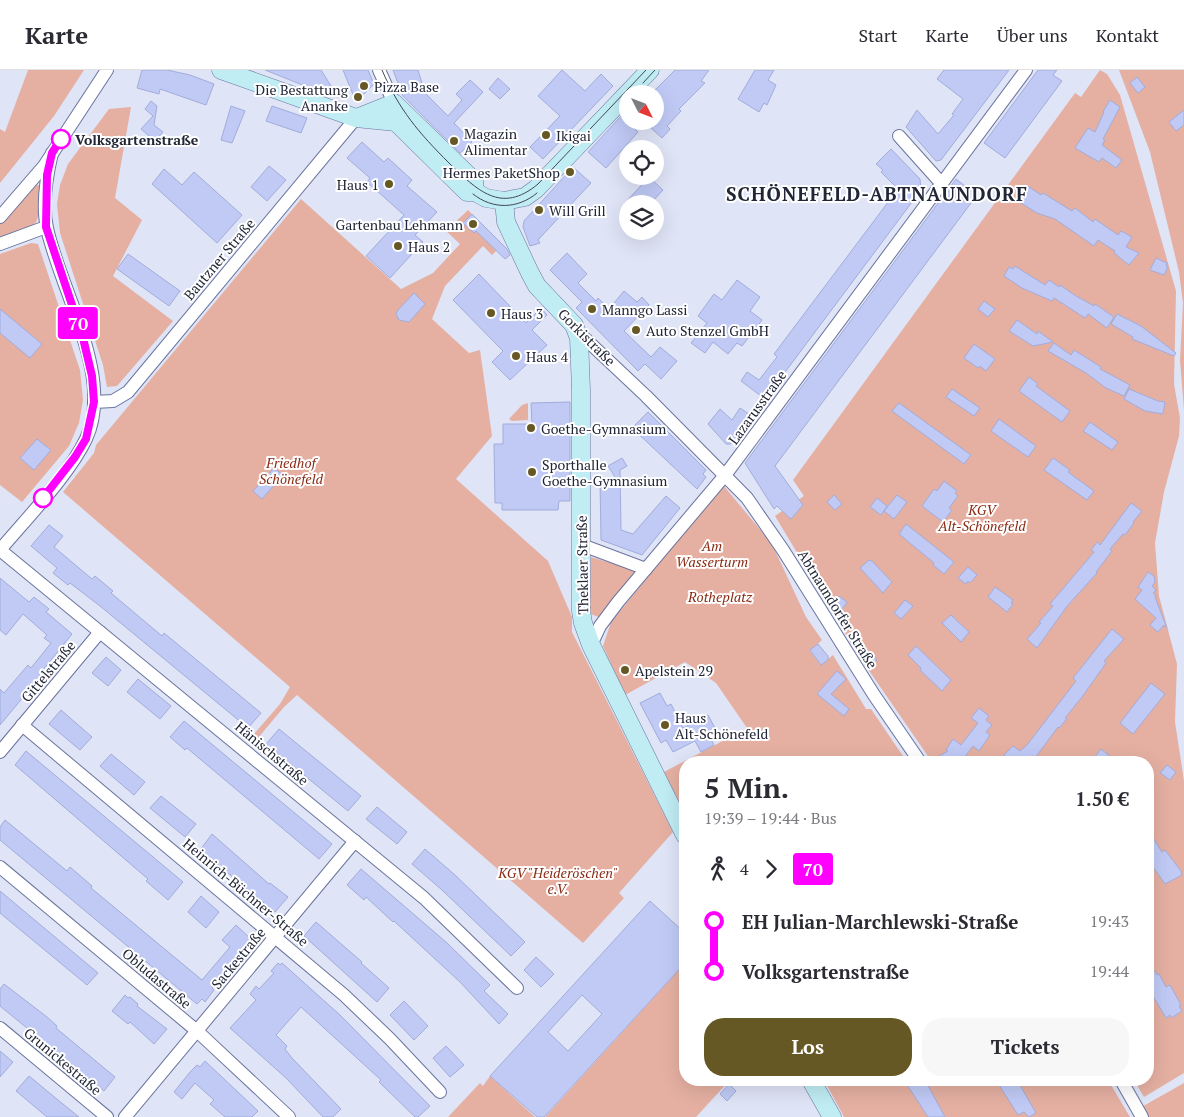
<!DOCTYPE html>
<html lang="de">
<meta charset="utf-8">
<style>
:root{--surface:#fff;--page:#f7f7f7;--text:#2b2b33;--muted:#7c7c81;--line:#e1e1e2;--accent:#655824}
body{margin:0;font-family:"PT Serif",serif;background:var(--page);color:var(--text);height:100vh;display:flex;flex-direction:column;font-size:19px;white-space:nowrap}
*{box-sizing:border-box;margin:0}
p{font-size:16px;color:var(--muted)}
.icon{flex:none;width:28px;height:28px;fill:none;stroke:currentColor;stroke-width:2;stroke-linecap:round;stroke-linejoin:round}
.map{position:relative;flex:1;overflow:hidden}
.side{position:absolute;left:679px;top:686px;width:475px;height:330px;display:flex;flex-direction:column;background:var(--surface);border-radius:20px;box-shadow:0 5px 20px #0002}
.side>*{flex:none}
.badge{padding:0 10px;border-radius:4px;font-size:18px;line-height:32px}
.needle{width:32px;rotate:132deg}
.buttons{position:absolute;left:619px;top:15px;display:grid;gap:10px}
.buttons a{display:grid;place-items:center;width:45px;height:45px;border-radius:50%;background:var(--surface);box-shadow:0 5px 20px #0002;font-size:25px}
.map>.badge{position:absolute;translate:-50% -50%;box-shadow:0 0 0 2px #fff}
.legs{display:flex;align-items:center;gap:8px;height:55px;padding:0 25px;font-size:16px}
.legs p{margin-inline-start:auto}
.overview{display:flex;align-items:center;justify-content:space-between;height:85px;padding:0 25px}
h1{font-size:28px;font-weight:700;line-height:38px}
.action{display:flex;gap:10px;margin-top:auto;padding:10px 25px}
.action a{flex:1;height:58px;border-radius:20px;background:var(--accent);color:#fff;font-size:20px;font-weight:700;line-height:58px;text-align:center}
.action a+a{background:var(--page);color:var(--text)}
ul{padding:0 25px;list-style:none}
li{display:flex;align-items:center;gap:18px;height:50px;font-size:19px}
li i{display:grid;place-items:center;width:8px;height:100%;margin:0 6px;background:currentColor}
li i::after{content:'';width:12px;height:12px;margin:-6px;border:4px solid;border-radius:50%;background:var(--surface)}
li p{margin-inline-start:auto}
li:first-child i{background:linear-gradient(#0000 50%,currentColor 0)}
li:last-child i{background:linear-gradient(currentColor 50%,#0000 0)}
header{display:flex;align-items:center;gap:30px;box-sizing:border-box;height:70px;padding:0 25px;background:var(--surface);border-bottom:1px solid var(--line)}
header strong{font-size:24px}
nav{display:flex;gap:28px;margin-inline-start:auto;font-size:18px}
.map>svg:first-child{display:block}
</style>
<header>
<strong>Karte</strong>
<nav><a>Start</a><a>Karte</a><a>Über uns</a><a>Kontakt</a></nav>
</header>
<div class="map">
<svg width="1184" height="1047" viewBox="0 0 1184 1047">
<rect width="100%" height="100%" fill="#dfe4f7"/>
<g fill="#e5b0a2">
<path d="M28 0H84L54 46 0 113V59L5 62Z"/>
<path d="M1100 0 1107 4 1120 25 1176 221 1174 314 1180 348 1179 366 1164 422 1155 473 1159 526 1177 594 1175 652 1184 711V1003L1144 1027 1134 1010H1148V692H932L861 589 775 446 804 426 793 410 1075 23 1081 27Z"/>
<path d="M1119 0H1184V340L1180 290 1183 233 1179 202 1150 82Z"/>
<path d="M131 37 115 128 142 150 113 206 173 251 117 316 107 317 103 295 60 163 57 134 60 115 68 94 109 39Z"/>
<path d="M36 113 40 117C38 126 40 143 37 150 33 161 10 164 0 167V152Z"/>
<path d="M301 129 401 219 433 203 460 174 446 161 468 140 502 175 492 185 483 176 445 216 432 249 469 283 480 280 492 366 456 409 548 491 572 547V562L673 762 619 823 624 828 583 873 297 625 284 637 252 675 248 671 280 634 290 617 63 422 94 383 96 375Z"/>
<path d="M31 173 38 174 80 300 83 330 79 353 69 376 22 432 0 415V184Z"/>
<path d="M528 333V350L512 351 509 349 522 335Z"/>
<path d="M723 415 772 474 806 547 822 570 810 581 821 595 833 585 866 639H871L907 692H685V744L664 702 747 658 716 613 685 592 625 625 603 576 611 552Z"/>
<path d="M591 487 637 501 599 547 590 544Z"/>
<path d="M685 893V1010H730L696 1047H545Z"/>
<path d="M490 1006 535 1047H448L480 1013 483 1016Z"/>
<path d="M824 1010H1108L1130 1047H844Z"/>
<path d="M1184 1013V1047H1142L1138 1039Z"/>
</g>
<g fill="#c0caf5" stroke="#a2acda" fill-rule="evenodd">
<path d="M142 0H167L190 5 214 14 206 35 160 19 159 24 137 18Z"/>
<path d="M265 0H321L338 27 314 19 313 21 304 18 305 16Z"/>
<path d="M343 0H368L374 14 356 32Z"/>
<path d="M393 0H418L425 23 448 46 462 30 456 24 470 10 483 22 454 53 472 72 460 83 403 26Z"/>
<path d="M562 0 585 21 601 4 613 16 543 89 530 77 560 46 538 26Z"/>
<path d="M675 0H709L701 11 705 13 679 39 681 41 667 56 670 59 662 68 651 58 655 54V20Z"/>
<path d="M755 0H774L768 10 776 15 767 35 764 33 759 42 738 29Z"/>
<path d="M944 0H1009L941 90 936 91 906 57 917 40 938 64 954 45 952 44 963 29 937 9Z"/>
<path d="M1038 0H1057L1053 5 1062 11 1005 88 984 73Z"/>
<path d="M1137 7 1145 17 1138 23 1130 13Z"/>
<path d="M498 8 510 19 500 29 489 19Z"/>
<path d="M1110 30 1120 37 1103 69 1105 70 1102 75 1122 90 1116 98 1102 88 1099 92 1075 78 1088 58 1095 62 1104 42H1103Z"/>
<path d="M151 31 157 36 154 55 163 62 155 71 141 59 153 46 145 39Z"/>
<path d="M231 36 245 41 232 73 221 70Z"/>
<path d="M272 36 307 48 301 63 266 51Z"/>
<path d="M1184 40V55L1176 61 1169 52Z"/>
<path d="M621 46 638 62 606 98 588 82Z"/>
<path d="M362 72 384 92 388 88 412 110 407 116 437 142 415 165 423 172 390 208 366 186 404 145 367 112 370 108 347 88Z"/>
<path d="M891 79 920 109 921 120 765 329 741 311 747 302 759 310 777 287 774 284 898 119 881 102 883 100 876 94Z"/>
<path d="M269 96 286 110 267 131 251 117Z"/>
<path d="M573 97 591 113 538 170 540 173 530 176 523 157 524 151Z"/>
<path d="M164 99 182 115 194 102 242 145 217 173 152 114Z"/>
<path d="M649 107 663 120 650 134H624Z"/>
<path d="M956 109 977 125 775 396 803 435 791 449 777 436 774 439 745 393Z"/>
<path d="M1026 115 1041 125 1043 123 1072 141 1075 138 1093 152 1095 149 1118 165 1121 161 1132 167 1126 177 1139 183 1129 195 1114 183 1115 181 1098 170 1094 176 1055 149 1037 143 1016 130Z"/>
<path d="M472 144 507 179 510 185 505 189 476 161 474 163 463 153Z"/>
<path d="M567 183 587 204 578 213 596 231 598 228 609 239 624 221 637 232 642 227 649 235 624 261 651 287 660 277 677 291 661 309 645 294 638 301 576 238 582 232 550 200Z"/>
<path d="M128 184 180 221 169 236 117 199Z"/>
<path d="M1156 188 1167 193 1166 196 1168 197 1164 205 1150 200Z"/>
<path d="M1015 196 1045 215 1049 210 1059 217 1060 215 1076 226 1094 236 1095 234 1114 247 1107 258 1088 244 1085 248 1054 228 1052 231 1022 218 1004 206 1009 197 1013 199Z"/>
<path d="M479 204 526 253 541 238 547 245 532 260 547 275 510 310 492 292 503 281 453 230Z"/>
<path d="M737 210 760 227 750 241 762 250 742 276 737 273 728 284 713 272 705 283 691 273 707 253 698 246 714 224 722 230Z"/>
<path d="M414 223 425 234 409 252 399 250 396 244 398 240Z"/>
<path d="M984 231 995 239 988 247 978 239Z"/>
<path d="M0 239 42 274 30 288 0 263Z"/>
<path d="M1117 244 1141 256 1176 283 1174 286 1132 269 1133 267 1111 254Z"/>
<path d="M1017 250 1037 264 1038 261 1053 272 1033 276 1009 261Z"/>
<path d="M1054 273 1071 285 1074 280 1101 297 1100 299 1130 315 1124 326 1106 318 1086 303 1048 281Z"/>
<path d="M974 274 995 289 986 301 980 296 978 298 964 288Z"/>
<path d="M1029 307 1038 314 1036 316 1070 341 1062 352 1019 321Z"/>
<path d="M952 319 980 338 974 346 946 327Z"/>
<path d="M1129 319 1158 331 1165 332 1163 344 1145 341 1124 329Z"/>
<path d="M570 332V431H559L558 440H502V433H495L494 374H503V354H532L531 333Z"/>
<path d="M899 333 971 385 964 394 892 341Z"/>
<path d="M740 338 752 346 731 374H726L708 354 720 339 732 350Z"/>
<path d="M648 342 706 400 703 404 706 407 697 419 632 358Z"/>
<path d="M999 349 1036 376 1028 387 991 361Z"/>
<path d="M1090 352 1118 372 1112 380 1083 361Z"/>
<path d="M37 369 51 380 34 400 20 388Z"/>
<path d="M622 388 627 396 620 400 621 460 633 464 666 426 680 438 642 485 601 470 600 410H617L608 396Z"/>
<path d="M1053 388 1070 400 1068 402 1094 421 1087 430 1044 400Z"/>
<path d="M274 398 283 405 262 429 253 421Z"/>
<path d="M944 411 957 421 955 423 958 426 949 438 952 440 943 452 922 436 934 419 937 421Z"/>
<path d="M834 425 842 434 835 440 827 432Z"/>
<path d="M897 425 907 432 894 449 884 441Z"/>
<path d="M877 428 887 436 881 445 870 437Z"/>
<path d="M1131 433 1142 441 1133 452 1134 453 1125 465 1123 464 1110 479 1112 481 1096 502 1097 503 1068 535 1037 578 1027 569 1041 553 1039 552 1053 536 1050 534 1094 482 1091 480 1097 472 1100 475Z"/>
<path d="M906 454 954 492 944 504 933 495 934 493 899 464Z"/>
<path d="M49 455 63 466 54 477 92 509 95 506 113 521 111 523 162 566 164 563 261 643 248 658 100 536 70 513 68 515 53 503 57 498 31 476Z"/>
<path d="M869 490 872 491 892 512 883 523 860 498Z"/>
<path d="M968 497 977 505 970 513 968 511 966 514 958 508Z"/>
<path d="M1148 502 1154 506 1155 512 1152 516 1156 520 1153 523 1156 525 1155 527 1167 558 1164 555 1158 562 1150 555 1156 548 1135 529 1142 520 1138 517Z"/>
<path d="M0 508 29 532 34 527 49 539 46 542 72 564 39 605 43 608 28 626 25 625 0 655V619L4 623 28 595 31 598 51 573 44 568 47 565 23 544 6 565 0 560Z"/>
<path d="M995 517 1013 530 1011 533 1013 534 1007 542 988 527Z"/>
<path d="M839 526 847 532 840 543 831 538Z"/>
<path d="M905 530 913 536 901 549 894 543Z"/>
<path d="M951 545 969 562 961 572 942 553Z"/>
<path d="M1112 559 1124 569 1104 591 1106 593 1082 627 1065 648 1067 649 1059 658 1058 657 1032 692H1013L1004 685 1013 676 1020 681 1027 675 1076 611 1073 608Z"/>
<path d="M818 574 828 586V590L821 595 810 580Z"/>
<path d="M916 576 951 610 942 621 920 600 921 598 908 585Z"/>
<path d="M870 581 877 590 869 596 862 587Z"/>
<path d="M106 587 121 600 108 616 92 603Z"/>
<path d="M837 601 846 609 831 624 849 639 844 646 817 624Z"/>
<path d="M138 609 171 636 160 649 127 622Z"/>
<path d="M1151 613 1165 624 1133 664 1120 653Z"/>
<path d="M660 623 667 636 671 634 683 658 708 645 715 658 707 662 714 675 701 682 695 671 673 682 666 670 661 673 640 633Z"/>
<path d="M979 638 989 646 986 650 992 655 986 662 990 665 979 681 973 676 961 692H929L948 681 946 680 953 669 961 675 978 653 971 648Z"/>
<path d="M61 640 92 667 80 680 49 654Z"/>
<path d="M184 651 332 774 319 789 187 678 185 680 170 667Z"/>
<path d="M279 659 361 726 348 741 266 674Z"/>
<path d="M1101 679 1117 692H1091Z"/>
<path d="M26 681 183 812 168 830 146 811 148 809 15 695Z"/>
<path d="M111 684 145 712 134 725 100 696Z"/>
<path d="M1167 695 1176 702 1170 710 1160 703Z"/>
<path d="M161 726 196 754 185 767 150 738Z"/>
<path d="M377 737 407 762 397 774 366 749Z"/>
<path d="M5 750 67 801 70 797 92 816 91 818 202 910 230 877 222 870 236 855 252 870 212 918 214 920 205 932 202 929 197 934 0 770V757Z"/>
<path d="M1148 760 1162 782 1165 780 1181 801 1182 805 1165 814 1148 790Z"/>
<path d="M212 764 269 814 270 813 288 827 275 842 200 780Z"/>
<path d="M425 779 455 805 525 872 511 886 442 820 412 794Z"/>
<path d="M361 799 446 872 490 915 484 921 508 944 499 954 460 912 394 851 393 852 366 827 364 830 347 815Z"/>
<path d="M0 821 98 903 87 915 0 843Z"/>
<path d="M201 826 219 842 206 858 188 842Z"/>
<path d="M650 831 685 863V893L544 1047H537L490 1006ZM582 925 602 944 568 981 548 962Z"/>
<path d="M316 852 362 892 361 893 389 918 377 932 304 866Z"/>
<path d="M536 887 554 904 541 917 524 900Z"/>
<path d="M278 893 280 895 282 893 340 945 430 1036 418 1047H415L379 1012 381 1010 301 937 276 965 287 976 285 979 292 988 341 1039 333 1047H323L286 1008 230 958 256 930 250 924 256 916 259 919 274 903 271 901Z"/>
<path d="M1155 901 1157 905 1159 904 1166 917 1170 915 1181 935 1179 936 1182 941 1171 948 1170 945 1166 948 1153 926 1148 929V906Z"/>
<path d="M4 914 47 947 57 956 56 958 115 1007 104 1021 0 936V919Z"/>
<path d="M125 925 128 928 130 927 138 934 137 936 167 959 154 974 130 952 128 954 112 941Z"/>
<path d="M404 931 428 956 414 970 390 945Z"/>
<path d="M446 976 464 995 450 1007 433 988Z"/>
<path d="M0 981 13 992 0 1007Z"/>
<path d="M205 991 258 1041 252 1047H225L210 1034 214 1030 195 1013 182 1029 174 1022 190 1002 197 995 200 997Z"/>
<path d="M29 1006 58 1030 79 1047H47L16 1021Z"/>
<path d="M904 1010H925L945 1047H928Z"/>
<path d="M996 1010H1017L1036 1043 1029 1047 1024 1042 1018 1045Z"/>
<path d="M729 1014 736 1021 727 1031 720 1024Z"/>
</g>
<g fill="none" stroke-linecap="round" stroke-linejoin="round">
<g stroke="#6b749e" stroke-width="14">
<g id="minor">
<path d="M379 0 394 33"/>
<path d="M899 66 941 113"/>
<path d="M0 147 44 96 107 0"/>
<path d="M0 174 46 157"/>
<path d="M577 261 646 326 747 428 783 480 874 625 920 692"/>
<path d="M94 332 113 331 128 322 356 48"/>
<path d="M582 475 646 499"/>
<path d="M0 480 424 828 517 918"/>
<path d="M0 480C26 449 69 405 86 369 115 307 60 220 47 158 42 136 47 104 52 83"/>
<path d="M591 575 600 556 618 532 726 404 1026 0"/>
<path d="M22 655 344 925 390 969 440 1022"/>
<path d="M0 682 100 562"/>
<path d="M0 797 197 961 289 1047"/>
<path d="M0 958 107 1047"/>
<path d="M1121 1010 1142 1047"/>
<path d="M125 1047 355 771"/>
</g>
</g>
<g stroke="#6b749e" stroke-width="19">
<g id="secondary">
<path d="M221 0 356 48 396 52 467 122H475L486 128 504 131 525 127 536 119 650 0"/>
<path d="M359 47 394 33 474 111 475 122"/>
<path d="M504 131 506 152 530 203 537 216 574 255 579 268 581 320V541L583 553 591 575 685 765"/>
<path d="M811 1010 832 1047"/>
</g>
</g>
<use href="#minor" stroke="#fff" stroke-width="12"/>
<use href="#secondary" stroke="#c0ecf4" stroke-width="18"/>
<g stroke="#424758" stroke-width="1">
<path d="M382 0C399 40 419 63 449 93 477 120 501 145 538 114L646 0"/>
<path d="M643 13 655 0"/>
<path d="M473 124C493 140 518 139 537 123"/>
</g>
</g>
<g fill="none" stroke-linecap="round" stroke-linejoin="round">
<g stroke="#fff" stroke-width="11">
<path id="line-1" d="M43 428 75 387 86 369 94 332 92 306 83 268 46 157 47 105 52 83 61 69"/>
</g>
<use href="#line-1" stroke="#f0f" stroke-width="8"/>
</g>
<g fill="#655824" stroke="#fff" stroke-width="2">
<circle cx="364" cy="16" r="5"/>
<circle cx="358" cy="27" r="5"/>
<circle cx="546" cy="65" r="5"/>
<circle cx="454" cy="71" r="5"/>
<circle cx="570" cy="102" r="5"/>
<circle cx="389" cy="114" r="5"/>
<circle cx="539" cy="140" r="5"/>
<circle cx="473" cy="154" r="5"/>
<circle cx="398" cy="176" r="5"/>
<circle cx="592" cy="239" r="5"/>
<circle cx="491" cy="243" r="5"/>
<circle cx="636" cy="260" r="5"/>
<circle cx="516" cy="286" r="5"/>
<circle cx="531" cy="358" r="5"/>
<circle cx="532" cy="402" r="5"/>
<circle cx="625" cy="600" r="5"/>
<circle cx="665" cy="655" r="5"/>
</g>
<g fill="#fff" stroke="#f0f" stroke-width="2.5">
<circle cx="61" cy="69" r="9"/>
<circle cx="43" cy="428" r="9"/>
</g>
<g text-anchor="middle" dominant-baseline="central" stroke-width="4" stroke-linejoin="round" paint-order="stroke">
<g font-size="14" fill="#212536" stroke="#fff" text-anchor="start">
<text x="374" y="16">Pizza Base</text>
<text x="348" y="19" text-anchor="end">Die Bestattung<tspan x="348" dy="16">Ananke</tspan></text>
<text x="464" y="63">Magazin<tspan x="464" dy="16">Alimentar</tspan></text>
<text x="556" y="65">Ikigai</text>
<text x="560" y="102" text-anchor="end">Hermes PaketShop</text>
<text x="379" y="114" text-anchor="end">Haus 1</text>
<text x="549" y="140">Will Grill</text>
<text x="463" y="154" text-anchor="end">Gartenbau Lehmann</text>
<text x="408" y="176">Haus 2</text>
<text x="602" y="239">Manngo Lassi</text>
<text x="501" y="243">Haus 3</text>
<text x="646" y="260">Auto Stenzel GmbH</text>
<text x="526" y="286">Haus 4</text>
<text x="541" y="358">Goethe-Gymnasium</text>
<text x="542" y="394">Sporthalle<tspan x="542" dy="16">Goethe-Gymnasium</tspan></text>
<text x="635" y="600">Apelstein 29</text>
<text x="675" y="647">Haus<tspan x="675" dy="16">Alt-Schönefeld</tspan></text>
</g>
<g font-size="14" font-weight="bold" fill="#212536" stroke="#fff" text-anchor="start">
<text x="75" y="69">Volksgartenstraße</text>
</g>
<g font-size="14" fill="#212536" stroke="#fff">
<text transform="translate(219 189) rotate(-50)">Bautzner Straße</text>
<text transform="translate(587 267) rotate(45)">Gorkistraße</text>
<text transform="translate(757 337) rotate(-54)">Lazarusstraße</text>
<text transform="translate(582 495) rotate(-91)">Theklaer Straße</text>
<text transform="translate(838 539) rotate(58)">Abtnaundorfer Straße</text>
<text transform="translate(48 601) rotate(-50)">Gittelstraße</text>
<text transform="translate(272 683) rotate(40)">Hänischstraße</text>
<text transform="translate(246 822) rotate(40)">Heinrich-Büchner-Straße</text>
<text transform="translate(238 888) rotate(-50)">Sackestraße</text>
<text transform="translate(157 908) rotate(40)">Obludastraße</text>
<text transform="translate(63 991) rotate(40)">Grunickestraße</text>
</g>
<g font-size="14" font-style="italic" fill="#892b14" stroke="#fff">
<text x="291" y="392">Friedhof<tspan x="291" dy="16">Schönefeld</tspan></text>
<text x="982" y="439">KGV<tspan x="982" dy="16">Alt-Schönefeld</tspan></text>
<text x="712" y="475">Am<tspan x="712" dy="16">Wasserturm</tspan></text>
<text x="720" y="526">Rotheplatz</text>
<text x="558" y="802">KGV "Heideröschen"<tspan x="558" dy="16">e.V.</tspan></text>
</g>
<g font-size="19" font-weight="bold" letter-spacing="1" fill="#212536" stroke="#fff">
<text x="877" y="123">SCHÖNEFELD-ABTNAUNDORF</text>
</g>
</g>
</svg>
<div class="buttons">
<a><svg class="needle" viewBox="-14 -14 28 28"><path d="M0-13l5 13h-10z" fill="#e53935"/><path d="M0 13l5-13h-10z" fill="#7c7c81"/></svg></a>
<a><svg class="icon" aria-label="locate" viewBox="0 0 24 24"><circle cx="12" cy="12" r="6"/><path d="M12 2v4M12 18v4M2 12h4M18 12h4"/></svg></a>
<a><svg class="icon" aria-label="layers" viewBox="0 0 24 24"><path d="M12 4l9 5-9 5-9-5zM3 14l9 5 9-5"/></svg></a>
</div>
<b class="badge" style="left:78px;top:253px;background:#f0f;color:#fff">70</b>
<section class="side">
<div class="overview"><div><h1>5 Min.</h1><p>19:39 – 19:44 · Bus</p></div><b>1.50 €</b></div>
<div class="legs"><svg class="icon" aria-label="walk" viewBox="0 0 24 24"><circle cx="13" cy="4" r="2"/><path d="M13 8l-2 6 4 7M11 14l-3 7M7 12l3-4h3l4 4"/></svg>4<svg class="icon" aria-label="forward" viewBox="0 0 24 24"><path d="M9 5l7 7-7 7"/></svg><b class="badge" style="background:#f0f;color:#fff">70</b></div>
<ul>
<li><i style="color:#f0f"></i><b>EH Julian-Marchlewski-Straße</b><p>19:43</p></li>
<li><i style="color:#f0f"></i><b>Volksgartenstraße</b><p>19:44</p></li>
</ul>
<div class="action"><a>Los</a><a>Tickets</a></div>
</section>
</div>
